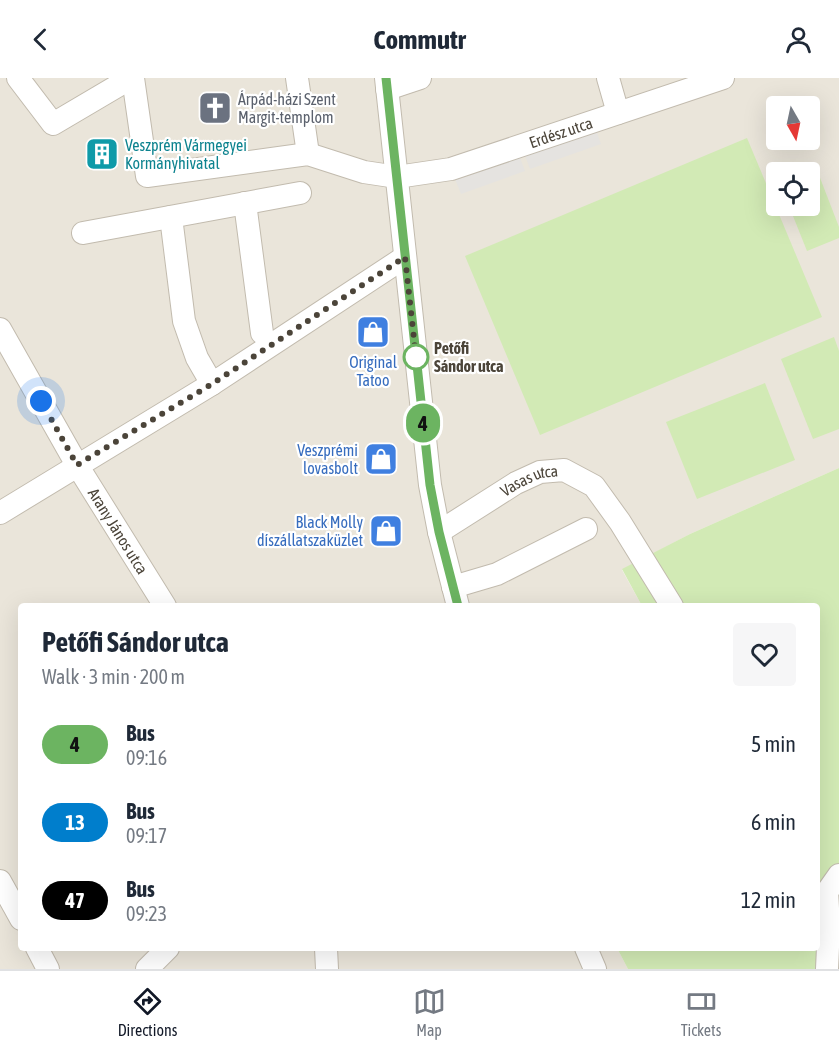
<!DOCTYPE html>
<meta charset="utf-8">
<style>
:root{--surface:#fff;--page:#f6f6f7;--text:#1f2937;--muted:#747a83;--line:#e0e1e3;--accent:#111827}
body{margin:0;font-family:"Asap Condensed",sans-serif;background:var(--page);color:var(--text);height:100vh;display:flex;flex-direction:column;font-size:22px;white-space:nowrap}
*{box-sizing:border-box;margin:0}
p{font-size:20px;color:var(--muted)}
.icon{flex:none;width:33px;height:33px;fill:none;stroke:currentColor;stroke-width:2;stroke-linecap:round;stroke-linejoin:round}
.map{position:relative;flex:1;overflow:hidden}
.side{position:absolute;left:18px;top:525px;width:802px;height:348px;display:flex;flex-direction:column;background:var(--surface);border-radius:6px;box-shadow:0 6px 24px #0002}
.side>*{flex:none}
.badge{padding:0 12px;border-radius:20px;font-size:21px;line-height:39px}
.needle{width:39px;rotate:171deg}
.controls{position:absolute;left:766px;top:18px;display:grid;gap:12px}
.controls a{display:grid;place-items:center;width:54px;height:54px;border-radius:6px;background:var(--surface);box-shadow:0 6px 24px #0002;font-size:30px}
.you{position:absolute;width:30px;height:30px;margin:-15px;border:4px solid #fff;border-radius:50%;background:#1a73e8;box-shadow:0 0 0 9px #1a73e833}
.map>.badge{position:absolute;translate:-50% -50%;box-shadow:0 0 0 3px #fff}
.round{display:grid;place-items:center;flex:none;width:63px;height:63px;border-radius:6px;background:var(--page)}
.headline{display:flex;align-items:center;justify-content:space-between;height:102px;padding:0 24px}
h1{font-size:28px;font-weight:700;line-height:45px}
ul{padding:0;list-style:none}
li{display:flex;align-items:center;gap:18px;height:78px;padding:0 24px}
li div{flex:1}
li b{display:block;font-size:22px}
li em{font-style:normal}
li .badge{min-width:66px;font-weight:700;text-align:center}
header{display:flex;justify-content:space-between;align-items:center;height:78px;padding:0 24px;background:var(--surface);font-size:27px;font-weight:700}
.menu{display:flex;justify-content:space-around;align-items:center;height:84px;border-top:2px solid var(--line);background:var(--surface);font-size:16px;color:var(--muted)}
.menu a{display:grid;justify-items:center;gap:3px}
.menu .selected{color:var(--accent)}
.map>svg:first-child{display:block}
</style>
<header><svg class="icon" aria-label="back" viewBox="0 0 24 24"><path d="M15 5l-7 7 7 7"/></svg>Commutr<svg class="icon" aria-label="person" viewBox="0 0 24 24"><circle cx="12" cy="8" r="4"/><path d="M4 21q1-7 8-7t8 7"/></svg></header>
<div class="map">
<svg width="839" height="891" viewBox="0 0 839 891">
<rect width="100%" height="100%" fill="#f6f3ec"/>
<path fill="#eae5da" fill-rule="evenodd" d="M0 0H839V390L690 456 622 492 642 528H21V870H617L628 891H0ZM777 28H810V62H777ZM777 94H810V128H777Z"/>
<g fill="#d2eab5">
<path d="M747 60 822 239 540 357 465 178Z"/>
<path d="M817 92 839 149V160L807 173 789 128H810V95Z"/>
<path d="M834 259 839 273V351L813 361 781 281Z"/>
<path d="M765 305 795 382 697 421 666 344Z"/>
<path d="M839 390V891H628L617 870H818V528H642L622 491 690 456Z"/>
</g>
<g fill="#e5e3e0">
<path d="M593 43 601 66 530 91 521 67Z"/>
<path d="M516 69 525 93 461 116 451 91Z"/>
</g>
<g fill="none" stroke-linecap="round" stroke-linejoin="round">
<g stroke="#c2bbae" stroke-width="24">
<g id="minor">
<path d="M18 0 53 46 131 0"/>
<path id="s1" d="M133 0 147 98 308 76 364 94 397 99 451 91 723 0"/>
<path d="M297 0 308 76"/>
<path d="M386 0 430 407 439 454 458 528"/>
<path d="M608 0 618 35"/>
<path d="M387 11 420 0"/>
<path d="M245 125 262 255"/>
<path d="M171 139 184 243 197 280 212 306"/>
<path d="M83 155 300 115"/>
<path id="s2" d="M0 251 77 387 165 528"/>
<path d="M0 435 212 306 405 179"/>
<path id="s3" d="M439 454 516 405 540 394 564 392 594 408 620 444 672 528"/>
<path d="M453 509 497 496 586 451"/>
<path d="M0 803 21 841"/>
<path d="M37 870 48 891"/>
<path d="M326 870 327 891"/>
<path d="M586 870 595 891"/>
<path d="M147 891 168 870"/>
<path d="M827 891 829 847 827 814 839 797"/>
</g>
</g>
<use href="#minor" stroke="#fff" stroke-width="22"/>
</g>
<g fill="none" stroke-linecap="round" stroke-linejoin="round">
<g stroke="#fff" stroke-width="14">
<path id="line" d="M386 0 430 407 439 454 458 528"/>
</g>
<use href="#line" stroke="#6cb461" stroke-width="9"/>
<path stroke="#4b4439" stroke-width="6" stroke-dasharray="0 10.8" d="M41 323 77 387 212 306 405 179 416 279"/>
</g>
<defs>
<g id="church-square" transform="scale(1.725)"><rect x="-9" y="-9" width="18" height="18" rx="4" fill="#6b7280" stroke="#fff"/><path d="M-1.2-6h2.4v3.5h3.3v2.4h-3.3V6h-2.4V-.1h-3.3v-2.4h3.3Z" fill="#fff"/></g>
<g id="building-square" transform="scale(1.725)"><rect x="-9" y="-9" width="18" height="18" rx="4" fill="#0f9aa8" stroke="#fff"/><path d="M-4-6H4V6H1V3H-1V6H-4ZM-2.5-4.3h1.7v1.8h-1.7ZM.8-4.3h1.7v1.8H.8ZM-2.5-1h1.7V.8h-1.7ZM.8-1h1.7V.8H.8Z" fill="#fff"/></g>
<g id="shop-square" transform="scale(1.725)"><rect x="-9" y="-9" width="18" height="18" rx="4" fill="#3f7fe0" stroke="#fff"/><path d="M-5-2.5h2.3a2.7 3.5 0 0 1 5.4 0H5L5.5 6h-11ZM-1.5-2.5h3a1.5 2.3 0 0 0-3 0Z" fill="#fff"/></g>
</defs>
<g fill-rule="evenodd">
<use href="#church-square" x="215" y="30"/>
<use href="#building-square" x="102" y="76"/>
<use href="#shop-square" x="373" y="254"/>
<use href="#shop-square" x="381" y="381"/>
<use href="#shop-square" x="386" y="453"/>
</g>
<circle fill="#fff" stroke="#6cb461" stroke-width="3" cx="416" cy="279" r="12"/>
<g text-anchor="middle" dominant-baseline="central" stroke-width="4.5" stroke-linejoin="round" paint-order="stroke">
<g font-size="16" fill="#5b616d" stroke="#fff" text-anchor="start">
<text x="238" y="21">Árpád-házi Szent<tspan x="238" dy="18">Margit-templom</tspan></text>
</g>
<g font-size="16" fill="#4b4439" stroke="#fff">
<text stroke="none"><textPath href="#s1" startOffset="524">Erdész utca</textPath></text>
<text stroke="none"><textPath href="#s3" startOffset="105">Vasas utca</textPath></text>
<text stroke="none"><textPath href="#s2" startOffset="234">Arany János utca</textPath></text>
</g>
<g font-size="16" fill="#0d838f" stroke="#fff" text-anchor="start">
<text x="125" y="67">Veszprém Vármegyei<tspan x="125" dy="18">Kormányhivatal</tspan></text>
</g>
<g font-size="16" font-weight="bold" fill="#4b4439" stroke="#fff" text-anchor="start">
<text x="434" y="270">Petőfi<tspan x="434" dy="18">Sándor utca</tspan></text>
</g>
<g font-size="16" fill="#366cbe" stroke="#fff" text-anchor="end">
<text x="373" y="284" text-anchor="middle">Original<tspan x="373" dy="18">Tatoo</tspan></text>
<text x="358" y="372">Veszprémi<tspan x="358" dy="18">lovasbolt</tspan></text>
<text x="363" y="444">Black Molly<tspan x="363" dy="18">díszállatszaküzlet</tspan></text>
</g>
</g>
</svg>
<div class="controls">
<a><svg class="needle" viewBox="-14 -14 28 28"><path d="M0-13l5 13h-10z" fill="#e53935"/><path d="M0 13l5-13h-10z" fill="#747a83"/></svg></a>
<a><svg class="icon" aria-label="locate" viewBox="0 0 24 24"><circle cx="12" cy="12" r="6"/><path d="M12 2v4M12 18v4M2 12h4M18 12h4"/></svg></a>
</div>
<div class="you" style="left:41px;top:323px"></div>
<b class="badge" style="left:423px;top:345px;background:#6cb461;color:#111">4</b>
<section class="side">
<div class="headline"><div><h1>Petőfi Sándor utca</h1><p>Walk · 3 min · 200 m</p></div><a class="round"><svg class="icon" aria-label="heart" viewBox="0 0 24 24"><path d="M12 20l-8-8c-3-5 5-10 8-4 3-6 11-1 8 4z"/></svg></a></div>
<ul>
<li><span class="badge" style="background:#6cb461;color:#111">4</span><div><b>Bus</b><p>09:16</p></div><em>5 min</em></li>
<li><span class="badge" style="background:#007ecc;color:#fff">13</span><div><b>Bus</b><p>09:17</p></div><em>6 min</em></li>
<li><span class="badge" style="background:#000;color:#fff">47</span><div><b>Bus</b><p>09:23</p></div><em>12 min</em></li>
</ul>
</section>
</div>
<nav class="menu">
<a class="selected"><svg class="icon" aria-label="directions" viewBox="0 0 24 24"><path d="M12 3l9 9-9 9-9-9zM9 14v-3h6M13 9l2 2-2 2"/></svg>Directions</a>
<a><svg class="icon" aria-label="map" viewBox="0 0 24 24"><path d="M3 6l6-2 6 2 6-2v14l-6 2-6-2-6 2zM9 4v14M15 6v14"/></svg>Map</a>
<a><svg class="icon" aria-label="tickets" viewBox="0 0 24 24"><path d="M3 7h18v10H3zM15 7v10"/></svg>Tickets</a>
</nav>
